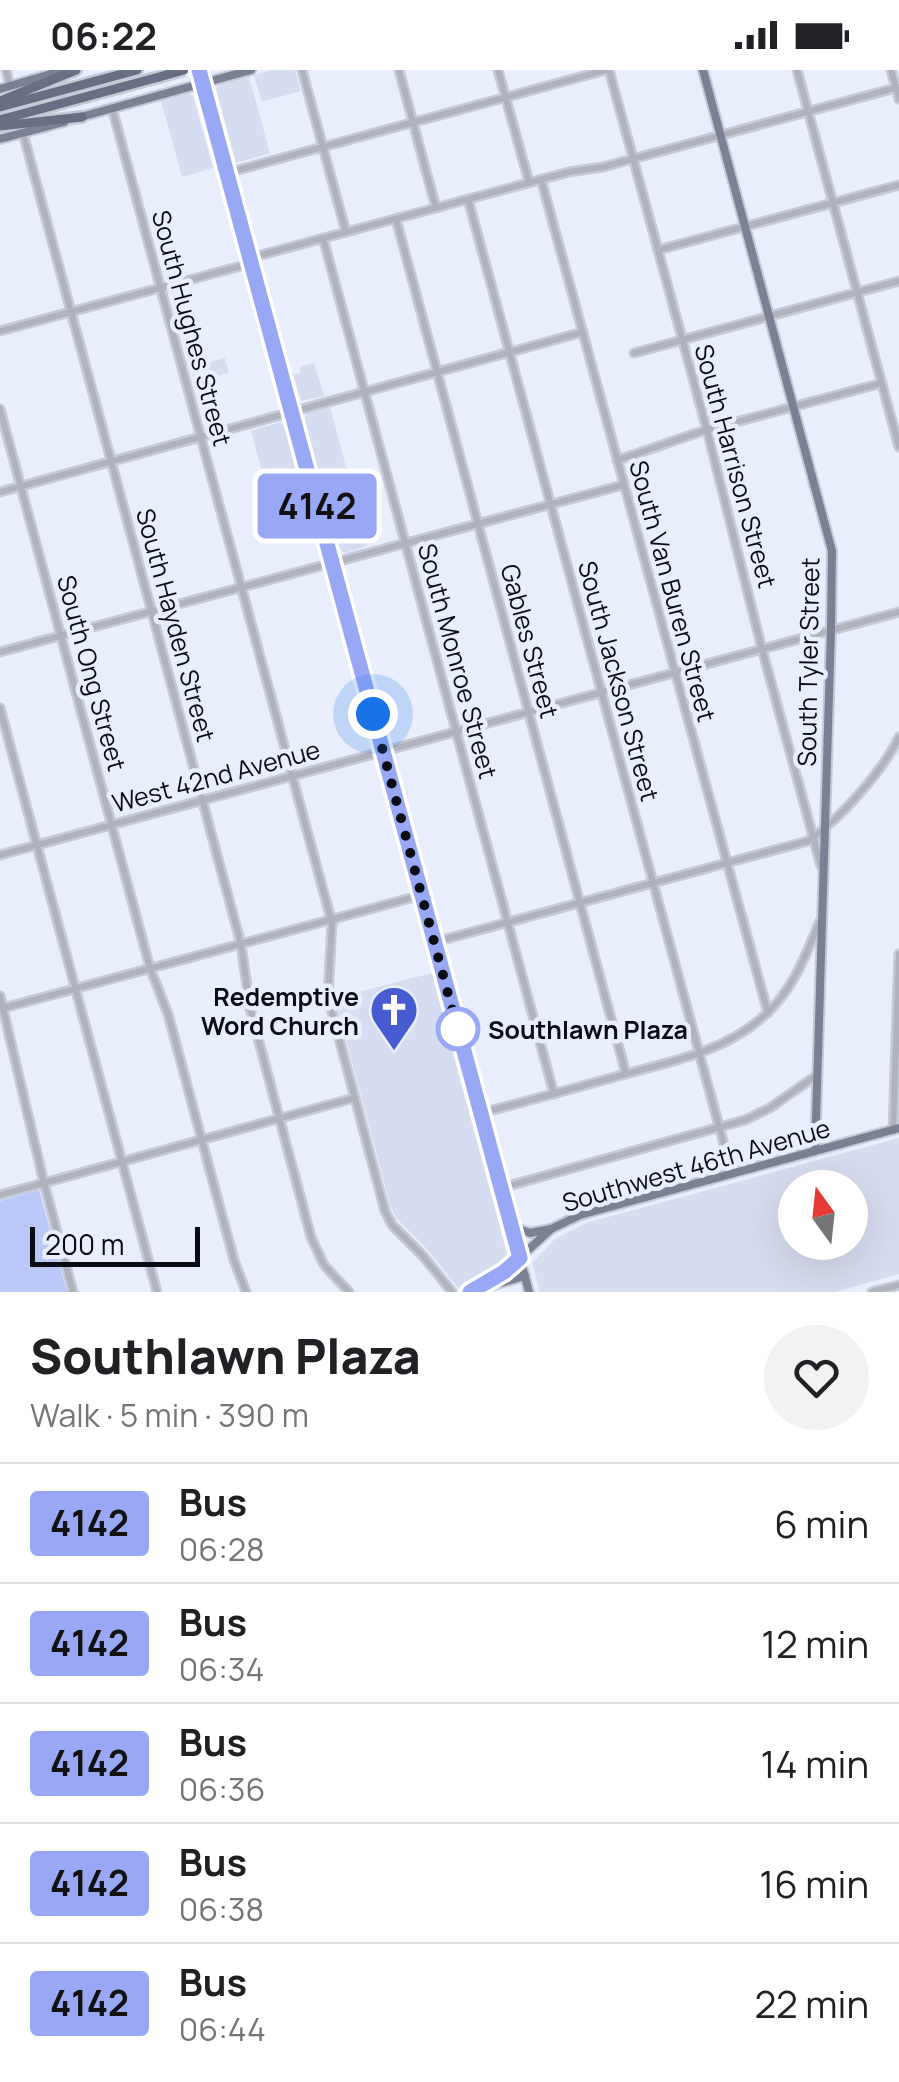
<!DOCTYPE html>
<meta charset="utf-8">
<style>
:root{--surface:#fff;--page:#f2f2f2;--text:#202124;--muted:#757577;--line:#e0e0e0}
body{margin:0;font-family:Manrope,sans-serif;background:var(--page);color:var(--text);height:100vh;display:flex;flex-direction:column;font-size:38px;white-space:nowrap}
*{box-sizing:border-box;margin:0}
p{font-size:32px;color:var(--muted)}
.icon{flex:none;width:55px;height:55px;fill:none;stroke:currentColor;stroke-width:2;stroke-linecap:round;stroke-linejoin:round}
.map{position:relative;height:1222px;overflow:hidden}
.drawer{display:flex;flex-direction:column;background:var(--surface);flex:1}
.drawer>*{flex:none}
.badge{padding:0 20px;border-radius:8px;font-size:35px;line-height:65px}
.needle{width:65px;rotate:345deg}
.controls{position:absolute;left:778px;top:1100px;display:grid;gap:20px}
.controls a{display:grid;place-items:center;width:90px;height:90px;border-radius:50%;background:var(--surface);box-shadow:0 10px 40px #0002;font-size:50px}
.scale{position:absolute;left:30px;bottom:25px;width:170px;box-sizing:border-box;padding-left:10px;border:5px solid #090c13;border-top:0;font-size:28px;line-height:35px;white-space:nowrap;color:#090c13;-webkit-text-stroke:8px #e9eefd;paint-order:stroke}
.you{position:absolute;width:50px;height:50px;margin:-25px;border:8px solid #fff;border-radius:50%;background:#1a73e8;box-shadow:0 0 0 15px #1a73e833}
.map>.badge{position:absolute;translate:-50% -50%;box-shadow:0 0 0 5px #fff}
.round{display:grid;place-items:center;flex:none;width:105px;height:105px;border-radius:52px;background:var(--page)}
.head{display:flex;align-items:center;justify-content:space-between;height:170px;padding:0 30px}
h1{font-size:48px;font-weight:800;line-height:75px}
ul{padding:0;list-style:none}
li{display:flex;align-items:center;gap:30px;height:120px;padding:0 30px;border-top:2px solid var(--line)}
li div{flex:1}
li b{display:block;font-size:38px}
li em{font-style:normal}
li .badge{min-width:110px;font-weight:700;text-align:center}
.status{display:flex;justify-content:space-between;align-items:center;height:70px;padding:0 50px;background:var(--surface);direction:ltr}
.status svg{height:28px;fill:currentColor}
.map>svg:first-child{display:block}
</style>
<div class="status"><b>06:22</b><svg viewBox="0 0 49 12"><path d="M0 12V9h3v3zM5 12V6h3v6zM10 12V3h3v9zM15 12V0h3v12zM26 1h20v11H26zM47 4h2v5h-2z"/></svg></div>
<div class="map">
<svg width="899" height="1222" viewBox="0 0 899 1222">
<rect width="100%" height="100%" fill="#e9eefd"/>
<g fill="#d7ddf0" fill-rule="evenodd">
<path d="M272 0H295L301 21 262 32 254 5Z"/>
<path d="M249 7 270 83 236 93 216 18 219 15Z"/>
<path d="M189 23 193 26 213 98 182 107 161 31Z"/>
<path d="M225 288 229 303 194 312 190 297Z"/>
<path d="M314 293 324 326 301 331 293 305 300 303 301 296Z"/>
<path d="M330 337 367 476 345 483 341 481 304 351 307 343Z"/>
<path d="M281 352 286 359 308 444 276 452 251 361Z"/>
<path d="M432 903 508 1188 458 1218 428 1180 397 1149 391 1138 335 928Z"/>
<path d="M899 1068V1204L835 1222H540L532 1193 555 1169 586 1153ZM795 1118H850V1172H795Z"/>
</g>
<path fill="#b9c8f7" d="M39 1120 67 1222H0V1131Z"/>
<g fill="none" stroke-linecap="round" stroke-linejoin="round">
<g stroke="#c5cad8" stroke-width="11">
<g id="minor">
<path d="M6 0 10 16"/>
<path d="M302 0 346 162"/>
<path d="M399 0 436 138"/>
<path d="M498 0 529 112"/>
<path d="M609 0 707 360 762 579 821 796"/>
<path d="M797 0 899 377"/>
<path d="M891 0 899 29"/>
<path d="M112 38 332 853 328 927 385 1141 392 1155 423 1186 452 1222"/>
<path d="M23 63 241 874 250 938 311 1167 324 1195 349 1222"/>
<path d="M227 103 606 0"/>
<path d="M541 109 768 943"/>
<path d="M468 129 732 1104"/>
<path d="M396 149 626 1004"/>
<path d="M323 168 554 1024"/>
<path d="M658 180 899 115"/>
<path d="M0 261 241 196 261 185 569 102 603 97 899 17"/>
<path d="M634 283 899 211"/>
<path d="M0 339 150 898 168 944 234 1190 246 1222"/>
<path d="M617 390C648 381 676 369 707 360 765 344 823 329 882 313"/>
<path d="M0 422 583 262"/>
<path d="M0 582 623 415"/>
<path d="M0 638 157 1222"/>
<path d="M0 785 899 542"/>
<path d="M435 872 808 771C839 750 883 701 899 667"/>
<path d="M0 926 44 1113 73 1222"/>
<path d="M0 939 422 825"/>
<path d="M481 1043C528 1031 575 1018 622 1005 673 991 728 981 767 943 794 918 806 884 820 851"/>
<path d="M893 1060 899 884"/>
<path d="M501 1118 745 1050 770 1038 817 1005"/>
<path d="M0 1125 354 1028"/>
<path d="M872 1222 899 1215"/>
</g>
</g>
<g stroke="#c5cad8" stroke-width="12">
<g id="major">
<path d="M200 0 529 1222"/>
<path d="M703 0 832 481 831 560 815 1081"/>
<path d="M0 19 65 0"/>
<path d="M77 48 251 0"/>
<path d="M0 69 64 52"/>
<path d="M513 1157 530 1163 551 1159"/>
<path d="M486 1217 525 1206"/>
<path d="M470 1222 504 1202 551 1159 580 1145 899 1058"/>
</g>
</g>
<g stroke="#c5cad8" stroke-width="14">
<g id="highway">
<path d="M0 31 76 0"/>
<path d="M0 37 137 0"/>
<path d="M0 50 159 7"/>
<path d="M0 56 82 47"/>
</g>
</g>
<use href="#minor" stroke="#b0b3be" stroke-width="6"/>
<use href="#major" stroke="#7b8194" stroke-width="8"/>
<use href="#highway" stroke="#686f85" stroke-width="9"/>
<g stroke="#c5cad8" stroke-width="14" stroke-linecap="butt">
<path id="highway-bridge" d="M159 7 184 0"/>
</g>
<use href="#highway-bridge" stroke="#686f85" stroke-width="9"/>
</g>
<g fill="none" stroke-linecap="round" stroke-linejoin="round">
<g stroke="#fff" stroke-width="22">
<path id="line" d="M199 0 520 1188 504 1202 470 1222"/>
</g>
<use href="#line" stroke="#99a8f5" stroke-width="15"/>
<path stroke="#090c13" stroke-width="10" stroke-dasharray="0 18" d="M373 644 458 961V959"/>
</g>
<defs>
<g id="church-pin" transform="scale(2.5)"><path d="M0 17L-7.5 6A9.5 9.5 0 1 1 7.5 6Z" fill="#475cd0" stroke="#e9eefd"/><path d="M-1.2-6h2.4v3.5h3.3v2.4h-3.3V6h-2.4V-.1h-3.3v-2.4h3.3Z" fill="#fff"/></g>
</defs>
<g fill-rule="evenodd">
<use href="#church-pin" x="394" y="940"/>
</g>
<circle fill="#fff" stroke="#99a8f5" stroke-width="5" cx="458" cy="959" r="20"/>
<g text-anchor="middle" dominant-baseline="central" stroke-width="9" stroke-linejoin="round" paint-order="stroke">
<g font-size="25" fill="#090c13" stroke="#e9eefd">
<text transform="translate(192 258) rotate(75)">South Hughes Street</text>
<text transform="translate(736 396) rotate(75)">South Harrison Street</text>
<text transform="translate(673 521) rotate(75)">South Van Buren Street</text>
<text transform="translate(176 555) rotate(75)">South Hayden Street</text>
<text transform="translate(530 571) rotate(75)">Gables Street</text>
<text transform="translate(458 591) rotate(75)">South Monroe Street</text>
<text transform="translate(808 592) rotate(-89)">South Tyler Street</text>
<text transform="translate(92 603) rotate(75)">South Ong Street</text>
<text transform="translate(619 611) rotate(75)">South Jackson Street</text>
<text transform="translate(216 706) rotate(-15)">West 42nd Avenue</text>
<text transform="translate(696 1095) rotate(-16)">Southwest 46th Avenue</text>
</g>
<g font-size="25" font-weight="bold" fill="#090c13" stroke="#e9eefd" text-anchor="end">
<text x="359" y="926">Redemptive<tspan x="359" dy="29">Word Church</tspan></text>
</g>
<g font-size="25" font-weight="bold" fill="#090c13" stroke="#e9eefd" text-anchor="start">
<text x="488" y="959">Southlawn Plaza</text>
</g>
</g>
</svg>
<div class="controls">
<a><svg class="needle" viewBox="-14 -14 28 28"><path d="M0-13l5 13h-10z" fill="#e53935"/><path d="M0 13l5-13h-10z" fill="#757577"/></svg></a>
</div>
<div class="scale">200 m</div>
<div class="you" style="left:373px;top:644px"></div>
<b class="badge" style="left:317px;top:436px;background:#99a8f5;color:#111">4142</b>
</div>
<section class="drawer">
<div class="head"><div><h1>Southlawn Plaza</h1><p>Walk · 5 min · 390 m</p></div><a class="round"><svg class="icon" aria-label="heart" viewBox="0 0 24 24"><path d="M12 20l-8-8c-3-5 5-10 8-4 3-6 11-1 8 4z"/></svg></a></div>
<ul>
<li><span class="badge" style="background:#99a8f5;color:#111">4142</span><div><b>Bus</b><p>06:28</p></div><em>6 min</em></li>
<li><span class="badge" style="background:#99a8f5;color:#111">4142</span><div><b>Bus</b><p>06:34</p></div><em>12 min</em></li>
<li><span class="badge" style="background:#99a8f5;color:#111">4142</span><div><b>Bus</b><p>06:36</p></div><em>14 min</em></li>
<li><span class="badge" style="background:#99a8f5;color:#111">4142</span><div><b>Bus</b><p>06:38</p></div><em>16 min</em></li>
<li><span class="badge" style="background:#99a8f5;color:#111">4142</span><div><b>Bus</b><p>06:44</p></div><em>22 min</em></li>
</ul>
</section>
